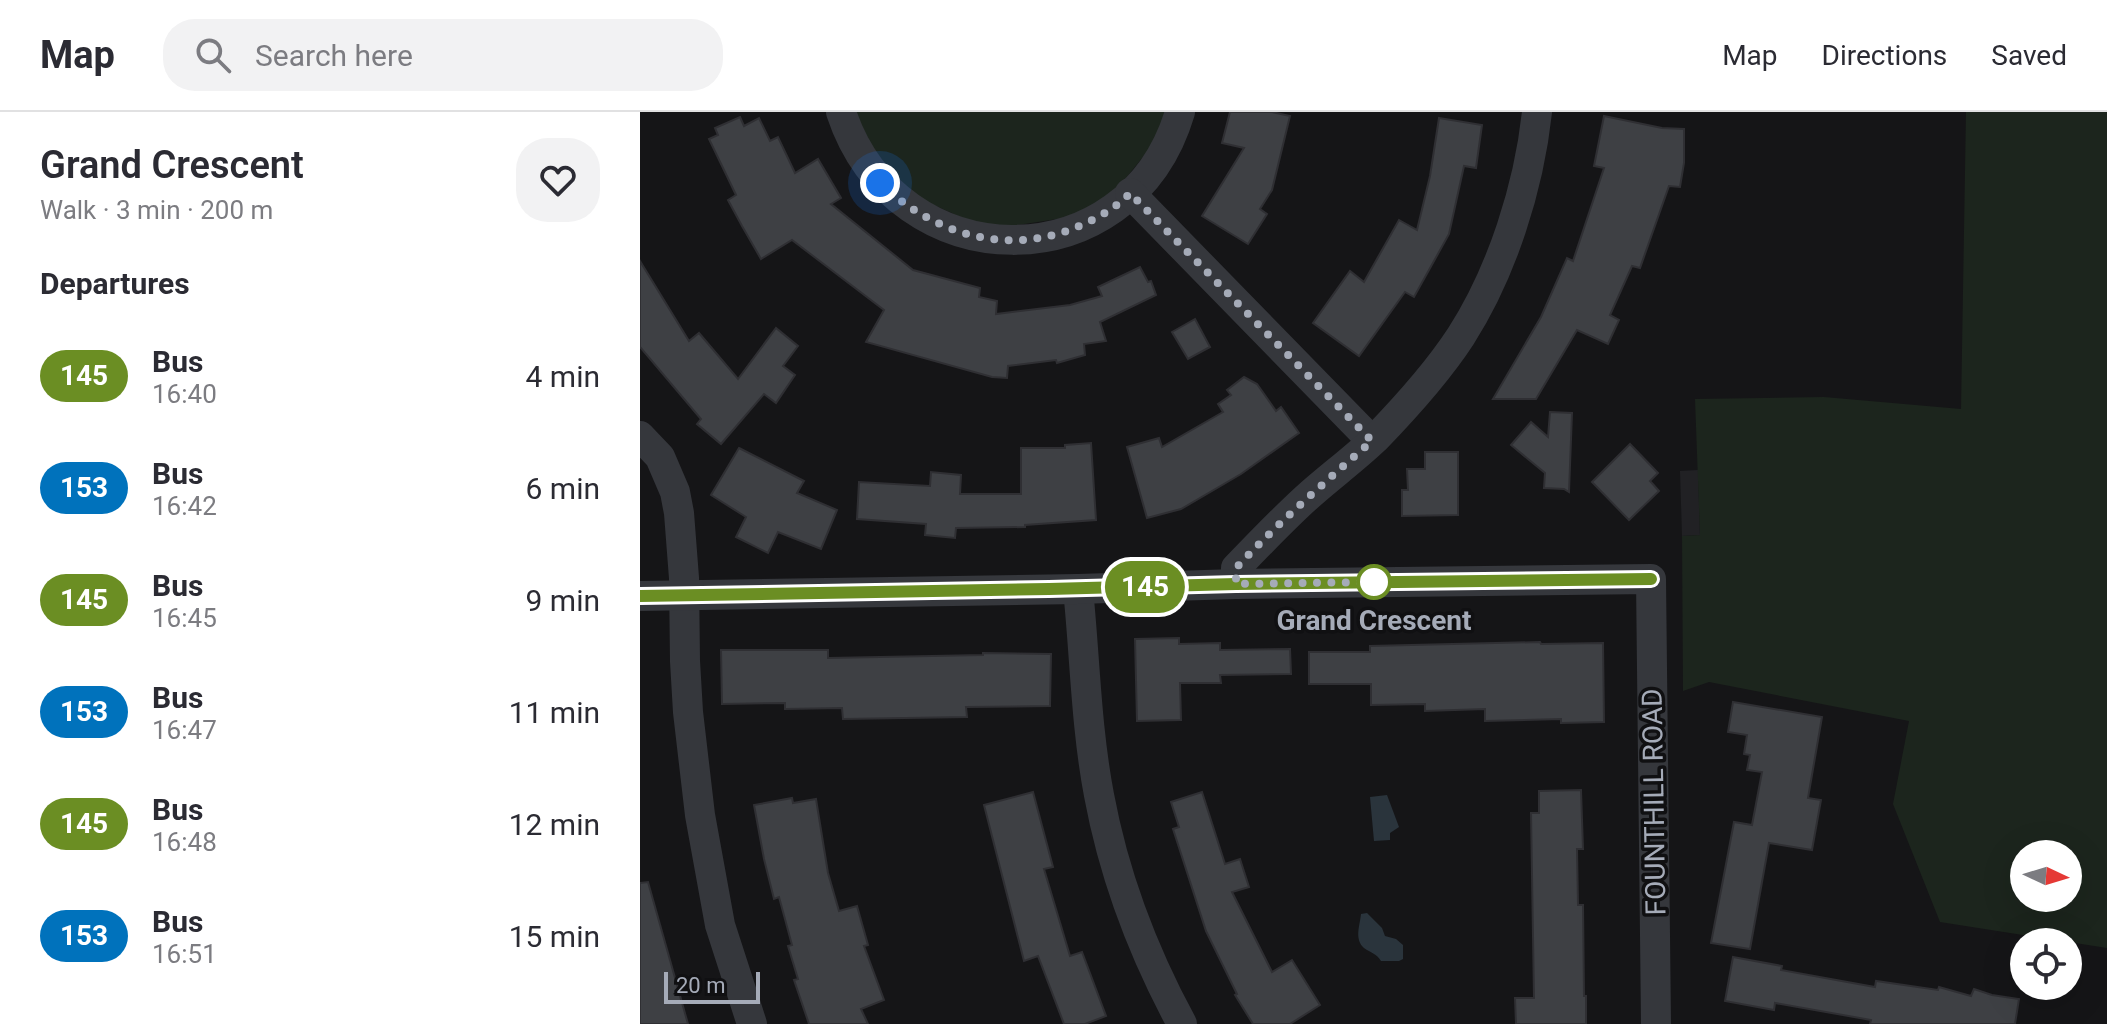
<!DOCTYPE html>
<meta charset="utf-8">
<style>
:root{--surface:#fff;--page:#f2f2f3;--text:#2b2b33;--muted:#7c7c81;--line:#e1e1e2}
body{margin:0;font-family:Roboto,sans-serif;background:var(--page);color:var(--text);height:100vh;display:flex;flex-direction:column;font-size:30px;white-space:nowrap}
*{box-sizing:border-box;margin:0}
p{font-size:26px;color:var(--muted)}
.icon{flex:none;width:44px;height:44px;fill:none;stroke:currentColor;stroke-width:2;stroke-linecap:round;stroke-linejoin:round}
.map{position:relative;flex:1;overflow:hidden}
.side{display:flex;flex-direction:column;background:var(--surface);width:640px}
.side>*{flex:none}
.badge{padding:0 16px;border-radius:26px;font-size:28px;line-height:52px}
.needle{width:52px;rotate:94deg}
.buttons{position:absolute;left:1370px;top:728px;display:grid;gap:16px}
.buttons a{display:grid;place-items:center;width:72px;height:72px;border-radius:50%;background:var(--surface);box-shadow:0 8px 32px #0002;font-size:40px}
.scale{position:absolute;left:24px;bottom:20px;width:96px;box-sizing:border-box;padding-left:8px;border:4px solid #a5abb8;border-top:0;font-size:22px;line-height:28px;white-space:nowrap;color:#a5abb8;-webkit-text-stroke:6px #101012;paint-order:stroke}
.you{position:absolute;width:40px;height:40px;margin:-20px;border:6px solid #fff;border-radius:50%;background:#1a73e8;box-shadow:0 0 0 12px #1a73e833}
.map>.badge{position:absolute;translate:-50% -50%;box-shadow:0 0 0 4px #fff}
h2{padding:0 40px;font-size:30px;line-height:72px}
.round{display:grid;place-items:center;flex:none;width:84px;height:84px;border-radius:32px;background:var(--page)}
.head{display:flex;align-items:center;justify-content:space-between;height:136px;padding:0 40px}
h1{font-size:38px;font-weight:600;line-height:60px}
ul{padding:0;list-style:none}
li{display:flex;align-items:center;gap:24px;height:112px;padding:0 40px}
li div{flex:1}
li b{display:block;font-size:30px}
li em{font-style:normal}
li .badge{min-width:88px;font-weight:700;text-align:center}
header{display:flex;align-items:center;gap:48px;box-sizing:border-box;height:112px;padding:0 40px;background:var(--surface);border-bottom:2px solid var(--line)}
header strong{font-size:38px}
nav{display:flex;gap:44px;margin-inline-start:auto;font-size:28px}
.search{width:560px;height:72px;background:var(--page);display:flex;align-items:center;gap:20px;box-sizing:border-box;padding:0 28px;border-radius:32px;color:var(--muted);font-size:30px}
main{display:flex;flex:1;min-height:0}
.map>svg:first-child{display:block}
</style>
<header>
<strong>Map</strong>
<div class="search"><svg class="icon" aria-label="search" viewBox="0 0 24 24"><circle cx="10" cy="10" r="6"/><path d="M15 15l6 6"/></svg>Search here</div>
<nav><a>Map</a><a>Directions</a><a>Saved</a></nav>
</header>
<main>
<section class="side">
<div class="head"><div><h1>Grand Crescent</h1><p>Walk · 3 min · 200 m</p></div><a class="round"><svg class="icon" aria-label="heart" viewBox="0 0 24 24"><path d="M12 20l-8-8c-3-5 5-10 8-4 3-6 11-1 8 4z"/></svg></a></div>
<h2>Departures</h2>
<ul>
<li><span class="badge" style="background:#6b8e23;color:#fff">145</span><div><b>Bus</b><p>16:40</p></div><em>4 min</em></li>
<li><span class="badge" style="background:#0072bc;color:#fff">153</span><div><b>Bus</b><p>16:42</p></div><em>6 min</em></li>
<li><span class="badge" style="background:#6b8e23;color:#fff">145</span><div><b>Bus</b><p>16:45</p></div><em>9 min</em></li>
<li><span class="badge" style="background:#0072bc;color:#fff">153</span><div><b>Bus</b><p>16:47</p></div><em>11 min</em></li>
<li><span class="badge" style="background:#6b8e23;color:#fff">145</span><div><b>Bus</b><p>16:48</p></div><em>12 min</em></li>
<li><span class="badge" style="background:#0072bc;color:#fff">153</span><div><b>Bus</b><p>16:51</p></div><em>15 min</em></li>
</ul>
</section>
<div class="map">
<svg width="1467" height="912" viewBox="0 0 1467 912">
<rect width="100%" height="100%" fill="#151517"/>
<path fill="#212124" d="M1058 358 1060 423 1042 424 1040 359Z"/>
<g fill="#1c251d" fill-rule="evenodd">
<path d="M214 0H529L516 29 477 77 452 94 424 106 364 115 334 111 278 86 235 44Z"/>
<path d="M1326 0H1467V836L1300 810 1253 692 1269 609 1069 570 1043 579 1042 424 1060 423 1055 287 1184 285 1321 297ZM1428 742V786H1384V742Z"/>
</g>
<g fill="#2a343c">
<path d="M747 683 759 715 750 721V728L734 729 730 685Z"/>
<path d="M727 801 742 816 745 824 756 827 763 833V847L759 849H741C736 841 731 841 724 836 714 827 720 813 721 802Z"/>
</g>
<g fill="#3e4044" stroke="#2f2f33" stroke-width="2">
<path d="M590 0H632L650 4 632 78 620 97 627 102 608 132 562 104 604 36 582 31Z"/>
<path d="M964 4 1022 16 1044 17V51L1040 75 1029 74 1000 156 992 154 970 203 979 208 968 232 937 218 896 287H853L901 205 927 146 933 149 964 56 954 54Z"/>
<path d="M100 5 104 14 119 6 130 29 138 25 155 61 178 47 201 86 191 92 273 158 340 176 339 185 357 189 356 202 430 193 462 184 458 175 500 155 508 170 511 169 516 183 460 210 466 229 444 232 445 243 417 251 416 248 368 254 367 266 352 265 226 230 244 198 152 128 121 147 102 114 88 88 96 83 69 27 78 23 75 16Z"/>
<path d="M799 6 842 13 836 56 824 54 809 122 774 185 765 180 719 244 673 211 710 159 724 170 759 108 777 118 790 64Z"/>
<path d="M0 149 49 229 59 221 98 267 136 216 158 234 143 254 155 263 136 291 124 282 81 332 57 312 61 307 0 235Z"/>
<path d="M555 207 570 235 548 247 532 220Z"/>
<path d="M604 265 617 272 636 299 641 295 659 321 601 362 541 397 507 406 487 335 519 326 522 335 583 300 578 292 591 283 587 278Z"/>
<path d="M910 300 932 301 929 380 924 377 904 376 905 361 871 333 891 310 908 325Z"/>
<path d="M451 331 456 408 385 413V415L316 416 315 426 285 423 286 412 217 407 219 370 290 374 291 360 321 363 320 382H381V336H425V333Z"/>
<path d="M990 332 1018 361 1010 369 1019 379 989 408 952 370Z"/>
<path d="M99 336 164 369 157 381 197 398 181 437 138 420 128 441 96 425 106 405 71 383Z"/>
<path d="M785 340H818V403L762 404V378H768L767 357H785Z"/>
<path d="M539 526V532L580 531V538L650 537 651 562 580 563 581 571H540L541 608 497 609 495 527Z"/>
<path d="M900 530 901 532 963 531 964 610 921 611V607L845 609V597L785 599V592L731 593V572H669V540H730V534Z"/>
<path d="M81 538H188V546L343 543V541L411 542 410 594 326 595 327 605 203 607 202 596 145 597V591L82 592Z"/>
<path d="M1093 590 1182 605 1168 686 1181 688 1172 738 1129 731 1110 837 1071 831 1094 710 1112 713 1122 660 1107 658 1110 643 1104 642 1107 623 1088 620Z"/>
<path d="M941 678 943 737H937L938 793H943L944 884H946V912H876L875 886H894L891 701H899V679Z"/>
<path d="M393 680 413 755 404 757 430 844 442 840 466 904 445 912H424L398 844 384 849 344 693Z"/>
<path d="M562 680 585 752 600 747 609 775 592 780 632 860 652 848 680 893 650 912H613L595 883 597 882 566 819 533 717 539 715 531 690Z"/>
<path d="M152 686 153 691 176 687 188 761 199 799 217 794 228 833 224 834 244 888 221 897 228 912H169L154 868 158 867 148 834 152 833 139 785 134 787 124 747 114 693Z"/>
<path d="M8 770 48 912H0V771Z"/>
<path d="M1093 845 1142 854 1141 858 1235 875 1236 869 1298 878 1299 875 1331 884 1334 877 1352 883 1379 887 1375 912H1230L1231 908 1135 891 1134 898 1085 889Z"/>
</g>
<g fill="none" stroke-linecap="round" stroke-linejoin="round">
<g stroke="#35373c" stroke-width="30">
<path d="M201 0C257 169 489 172 540 0"/>
<path d="M490 81 732 329"/>
<path d="M0 324 20 345 35 380 39 401 44 466 45 549 48 600 60 703 80 813 112 912"/>
<path d="M596 472V456C619 432 641 409 665 387 688 366 713 348 735 327 766 295 797 261 821 224 862 160 889 75 897 0"/>
<path d="M438 477C445 545 446 615 459 683 474 764 503 840 542 912"/>
<path d="M0 484 438 477 596 472 1011 467 1016 912"/>
</g>
</g>
<g fill="none" stroke-linecap="round" stroke-linejoin="round">
<g stroke="#fff" stroke-width="18">
<path id="line" d="M0 484 409 477 596 472 1011 467"/>
</g>
<use href="#line" stroke="#6b8e23" stroke-width="12"/>
<path stroke="#a5abb8" stroke-width="8" stroke-dasharray="0 14.4" d="M240 71C296 124 371 146 444 112 461 104 477 95 490 81L732 329C685 370 639 410 596 456V472L734 470"/>
</g>
<circle fill="#fff" stroke="#6b8e23" stroke-width="4" cx="734" cy="470" r="16"/>
<g text-anchor="middle" dominant-baseline="central" stroke-width="7" stroke-linejoin="round" paint-order="stroke">
<g font-size="28" font-weight="bold" fill="#a5abb8" stroke="#101012">
<text x="734" y="508">Grand Crescent</text>
</g>
<g font-size="28" fill="#a5abb8" stroke="#101012">
<text transform="translate(1014 690) rotate(-91)">FOUNTHILL ROAD</text>
</g>
</g>
</svg>
<div class="buttons">
<a><svg class="needle" viewBox="-14 -14 28 28"><path d="M0-13l5 13h-10z" fill="#e53935"/><path d="M0 13l5-13h-10z" fill="#7c7c81"/></svg></a>
<a><svg class="icon" aria-label="locate" viewBox="0 0 24 24"><circle cx="12" cy="12" r="6"/><path d="M12 2v4M12 18v4M2 12h4M18 12h4"/></svg></a>
</div>
<div class="scale">20 m</div>
<div class="you" style="left:240px;top:71px"></div>
<b class="badge" style="left:505px;top:475px;background:#6b8e23;color:#fff">145</b>
</div>
</main>
